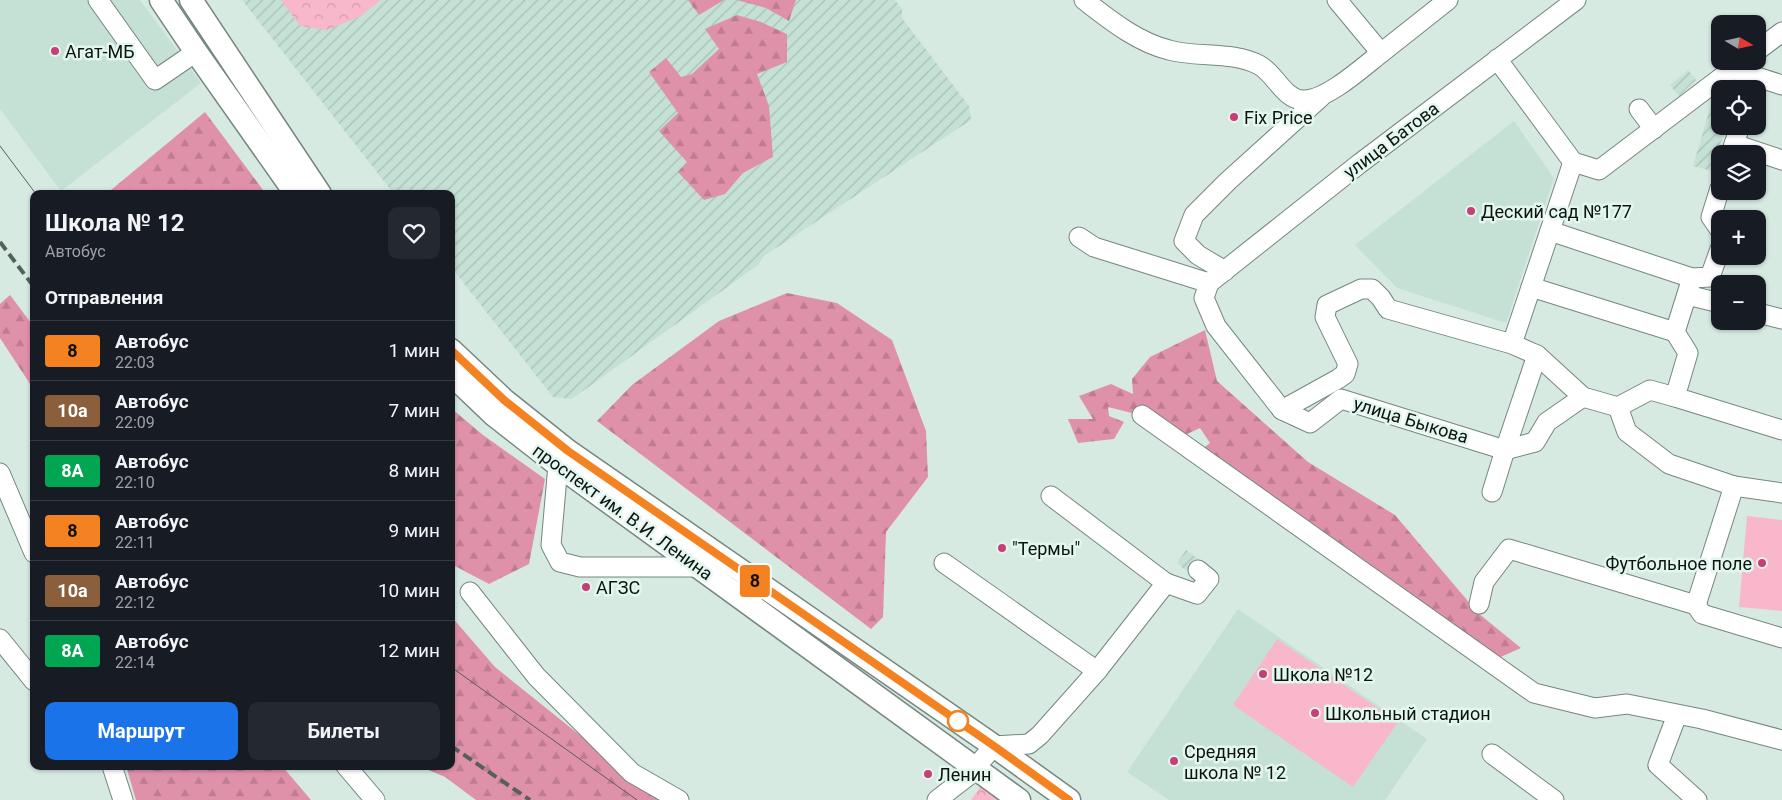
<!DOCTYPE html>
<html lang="ru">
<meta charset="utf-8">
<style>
:root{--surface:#171b24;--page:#242831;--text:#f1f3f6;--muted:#9ea1a6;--line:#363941;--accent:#1a73e8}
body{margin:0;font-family:Roboto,sans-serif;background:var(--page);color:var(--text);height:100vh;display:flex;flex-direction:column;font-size:19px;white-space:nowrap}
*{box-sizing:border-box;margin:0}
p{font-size:16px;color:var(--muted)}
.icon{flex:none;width:28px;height:28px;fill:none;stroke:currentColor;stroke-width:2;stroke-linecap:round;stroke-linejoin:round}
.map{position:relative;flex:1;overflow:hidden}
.drawer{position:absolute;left:30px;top:190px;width:425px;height:580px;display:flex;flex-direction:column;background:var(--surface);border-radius:10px;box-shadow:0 1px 4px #0004}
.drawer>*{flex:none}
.badge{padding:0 10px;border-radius:4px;font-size:18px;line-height:32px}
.needle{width:32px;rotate:99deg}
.controls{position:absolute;left:1711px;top:15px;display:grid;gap:10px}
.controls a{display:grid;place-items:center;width:55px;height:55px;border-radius:10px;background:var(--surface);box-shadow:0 1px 4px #0004;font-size:25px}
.map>.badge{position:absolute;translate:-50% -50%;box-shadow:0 0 0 2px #fff}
h2{padding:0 15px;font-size:19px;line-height:45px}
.round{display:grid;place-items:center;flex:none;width:52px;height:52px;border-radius:10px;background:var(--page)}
.overview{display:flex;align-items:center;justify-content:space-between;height:85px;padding:0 15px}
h1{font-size:24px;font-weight:700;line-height:38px}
.cta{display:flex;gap:10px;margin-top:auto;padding:10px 15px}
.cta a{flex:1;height:58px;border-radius:10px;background:var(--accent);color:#fff;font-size:20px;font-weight:700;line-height:58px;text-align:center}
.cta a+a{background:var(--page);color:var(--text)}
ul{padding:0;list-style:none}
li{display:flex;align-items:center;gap:15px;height:60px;padding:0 15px;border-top:1px solid var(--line)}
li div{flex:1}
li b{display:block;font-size:19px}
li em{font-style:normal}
li .badge{min-width:55px;font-weight:700;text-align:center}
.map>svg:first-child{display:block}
</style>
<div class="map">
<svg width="1782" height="800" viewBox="0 0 1782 800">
<defs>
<pattern id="industrial-furrows" width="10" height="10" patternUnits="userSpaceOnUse" patternTransform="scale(1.25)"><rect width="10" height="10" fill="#c5e1d5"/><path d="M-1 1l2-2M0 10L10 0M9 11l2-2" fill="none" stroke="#a8c0b6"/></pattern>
<pattern id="forest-firs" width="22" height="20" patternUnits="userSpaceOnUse" patternTransform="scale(1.25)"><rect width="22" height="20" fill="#e091aa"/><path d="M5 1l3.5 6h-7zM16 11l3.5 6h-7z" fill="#bf7c91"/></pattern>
<pattern id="park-crowns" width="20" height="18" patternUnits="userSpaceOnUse" patternTransform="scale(1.25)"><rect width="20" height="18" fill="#f9b7cb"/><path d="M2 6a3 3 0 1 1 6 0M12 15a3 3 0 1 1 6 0" fill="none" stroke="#d49cad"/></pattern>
</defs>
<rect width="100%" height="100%" fill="#d6eae2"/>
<g fill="#c5e1d5">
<path d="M0 0H140L201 83 61 191 0 109Z"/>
<path d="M1514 121 1554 178 1506 323 1397 288 1355 245Z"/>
<path d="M1238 609 1427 739 1385 800H1169L1127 772Z"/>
</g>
<g fill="url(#industrial-furrows)">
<path d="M242 0H895L902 9V18L969 106 971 120 764 256 758 265 572 399 553 397 451 267V194H394Z"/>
<path d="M1688 70 1696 80 1679 96 1670 85Z"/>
<path d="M1713 98 1720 101V126H1726L1712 171 1693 166Z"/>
<path d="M1186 550 1203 563 1193 576 1177 563Z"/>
</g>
<g fill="#f9b7cb">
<path d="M1747 516 1782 520V611L1739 607Z"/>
<path d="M1277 639 1398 722 1353 787 1233 705Z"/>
</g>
<g fill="url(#forest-firs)">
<path d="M688 0H724L699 15Z"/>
<path d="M737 0H796L789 21 766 8Z"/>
<path d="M737 15 761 22 787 34V62L757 74 769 106 773 157 743 173 725 194 704 200 678 172 687 162 659 131 678 113 649 72 666 58 681 77 692 74 719 49 705 29Z"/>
<path d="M205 112 266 194H114L111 190Z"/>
<path d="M787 293 837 303 892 340 926 431 928 477 886 532 883 617 871 629 597 421 632 385 719 321Z"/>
<path d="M10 295 34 327V390L0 338V304Z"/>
<path d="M1205 330 1217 381 1308 462 1395 515 1478 613 1521 648 1496 659 1201 450 1210 443 1200 428 1185 435 1142 407 1132 413 1108 407 1109 416 1124 422 1114 439 1078 443 1068 419H1093L1079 396 1111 384 1133 394 1132 379 1150 357Z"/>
<path d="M451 408 483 435 545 479 529 564 489 584 451 564Z"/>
<path d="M451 616 495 667 627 773 673 800H476L445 777 419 766H451Z"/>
<path d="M126 766H282L311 800H136Z"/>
</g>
<g fill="url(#park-crowns)">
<path d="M281 0H381L359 17 327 30 300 26Z"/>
<path d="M981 786 1000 800H971Z"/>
</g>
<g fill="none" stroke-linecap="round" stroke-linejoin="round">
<g stroke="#75877f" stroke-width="21">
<g id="minor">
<path d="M98 0 155 80 196 52"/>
<path d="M1084 0C1110 20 1137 42 1169 50 1198 58 1232 51 1259 65 1275 73 1284 100 1303 100 1326 101 1363 67 1381 53"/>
<path d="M1337 0 1381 53 1448 0"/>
<path d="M1758 50 1782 32"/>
<path d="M1497 59 1573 162 1599 170 1743 61"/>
<path d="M1732 69 1782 85"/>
<path d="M1639 109 1654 129"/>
<path d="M1734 144 1782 160"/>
<path d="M1731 154 1740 126"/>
<path d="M1720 188 1711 217 1720 230"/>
<path d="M1550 231 1692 278"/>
<path d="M1079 237 1094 247 1209 283"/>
<path d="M1720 249 1710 277 1692 278 1675 332 1688 353 1675 397 1782 430"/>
<path d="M1225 271 1198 255 1184 241 1194 215 1228 181 1321 97"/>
<path d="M1531 287 1675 332"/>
<path d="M1687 295 1720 303"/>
<path d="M1758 313 1782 319"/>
<path d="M1537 355 1583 397 1618 407 1650 390 1675 397"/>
<path d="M1618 407 1627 432 1669 464 1734 486"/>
<path d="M1282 410 1338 379 1345 374 1348 364 1325 317 1327 305 1361 289H1372L1381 298 1388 309 1512 344"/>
<path d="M1142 415 1534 693 1595 708 1627 704 1702 719 1782 740"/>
<path d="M1505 450 1537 355 1512 344 1573 162"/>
<path d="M1505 450 1535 442 1547 422 1583 397"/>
<path d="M558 465 551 545 560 562 580 567H699"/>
<path d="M0 473 34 553"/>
<path d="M1492 492 1505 450 1341 399 1310 423 1282 410 1216 326 1204 298 1209 283 1359 164 1576 0"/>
<path d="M944 563 1097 671"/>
<path d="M1166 583 1197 594 1209 579 1198 570"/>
<path d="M470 592 536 676 632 773 679 800"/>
<path d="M1479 604 1484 582 1509 549 1696 605 1734 486 1782 493"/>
<path d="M1696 605 1702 614 1782 638"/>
<path d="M0 639 34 681"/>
<path d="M1677 715 1658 765 1697 800"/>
<path d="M1492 754 1554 800"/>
<path d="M112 766 123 800"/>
<path d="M346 766 375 800"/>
<path d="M937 800 968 776 994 746 1029 744 1040 735 1097 671 1166 583 1051 496"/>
</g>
</g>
<g stroke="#75877f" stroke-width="25">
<g id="major">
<path d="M161 0 196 52 296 194"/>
<path d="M191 0 320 194"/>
<path d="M451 350 504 400 568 451 994 746 1069 800"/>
<path d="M451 374 494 415 558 465 1019 800"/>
</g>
</g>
<use href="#minor" stroke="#fff" stroke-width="19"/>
<use href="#major" stroke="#fff" stroke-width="22"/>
<g stroke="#55605c" stroke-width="1">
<path d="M0 146 36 194"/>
<path d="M451 667 637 800"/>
</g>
<g stroke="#55605c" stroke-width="4" stroke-dasharray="10 5" stroke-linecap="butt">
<path d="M0 242 34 287"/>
<path d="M451 746 530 800"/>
</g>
</g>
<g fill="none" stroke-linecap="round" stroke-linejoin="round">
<g stroke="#fff" stroke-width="11">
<path id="line" d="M451 350 504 400 568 451 994 746 1069 800"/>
</g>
<use href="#line" stroke="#f58220" stroke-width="8"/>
</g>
<g fill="#c83f77" stroke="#e3f7ef" stroke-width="2">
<circle cx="55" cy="51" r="5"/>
<circle cx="1234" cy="117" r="5"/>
<circle cx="1471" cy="211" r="5"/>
<circle cx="1002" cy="548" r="5"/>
<circle cx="1762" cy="563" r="5"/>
<circle cx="586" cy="587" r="5"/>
<circle cx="1263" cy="674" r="5"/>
<circle cx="1315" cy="713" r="5"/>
<circle cx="1174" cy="761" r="5"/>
<circle cx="928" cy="774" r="5"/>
</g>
<circle fill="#fff" stroke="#f58220" stroke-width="2.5" cx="958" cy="721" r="10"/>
<g text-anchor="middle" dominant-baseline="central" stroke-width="5" stroke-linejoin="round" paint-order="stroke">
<g font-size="18" fill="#0c1310" stroke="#e3f7ef" text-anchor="start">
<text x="65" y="51">Агат-МБ</text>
<text x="1244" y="117">Fix Price</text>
<text x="1481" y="211">Деский сад №177</text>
<text x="1012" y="548">"Термы"</text>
<text x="1752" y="563" text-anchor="end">Футбольное поле</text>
<text x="596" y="587">АГЗС</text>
<text x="1273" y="674">Школа №12</text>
<text x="1325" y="713">Школьный стадион</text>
<text x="1184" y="751">Средняя<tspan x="1184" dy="21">школа № 12</tspan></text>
<text x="938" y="774">Ленин</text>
</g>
<g font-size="18" fill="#0c1310" stroke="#e3f7ef">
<text transform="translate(1391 140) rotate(-37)">улица Батова</text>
<text transform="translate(1411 420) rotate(17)">улица Быкова</text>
<text transform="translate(623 512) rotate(36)">проспект им. В.И. Ленина</text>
</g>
</g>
</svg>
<div class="controls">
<a><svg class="needle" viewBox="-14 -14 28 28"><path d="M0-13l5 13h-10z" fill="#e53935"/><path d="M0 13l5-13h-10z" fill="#9ea1a6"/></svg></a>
<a><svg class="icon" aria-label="locate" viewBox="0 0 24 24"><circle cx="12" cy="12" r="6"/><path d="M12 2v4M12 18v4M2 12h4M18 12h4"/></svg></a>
<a><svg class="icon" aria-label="layers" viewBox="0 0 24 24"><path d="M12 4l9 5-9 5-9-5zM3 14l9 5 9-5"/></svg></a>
<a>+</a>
<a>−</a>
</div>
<b class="badge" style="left:755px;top:581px;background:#f58220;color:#111">8</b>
<section class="drawer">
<div class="overview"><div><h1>Школа № 12</h1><p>Автобус</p></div><a class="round"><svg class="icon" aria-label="heart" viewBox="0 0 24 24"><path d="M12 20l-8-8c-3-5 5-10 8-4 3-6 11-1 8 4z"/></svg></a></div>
<h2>Отправления</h2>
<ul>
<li><span class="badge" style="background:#f58220;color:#111">8</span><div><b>Автобус</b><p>22:03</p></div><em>1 мин</em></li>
<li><span class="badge" style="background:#8b5e3c;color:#fff">10а</span><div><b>Автобус</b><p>22:09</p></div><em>7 мин</em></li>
<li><span class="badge" style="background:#00a651;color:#fff">8А</span><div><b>Автобус</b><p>22:10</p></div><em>8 мин</em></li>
<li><span class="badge" style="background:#f58220;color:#111">8</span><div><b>Автобус</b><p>22:11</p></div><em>9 мин</em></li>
<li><span class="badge" style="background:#8b5e3c;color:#fff">10а</span><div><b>Автобус</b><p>22:12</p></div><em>10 мин</em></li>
<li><span class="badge" style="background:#00a651;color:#fff">8А</span><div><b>Автобус</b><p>22:14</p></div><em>12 мин</em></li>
</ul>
<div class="cta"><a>Маршрут</a><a>Билеты</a></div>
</section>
</div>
